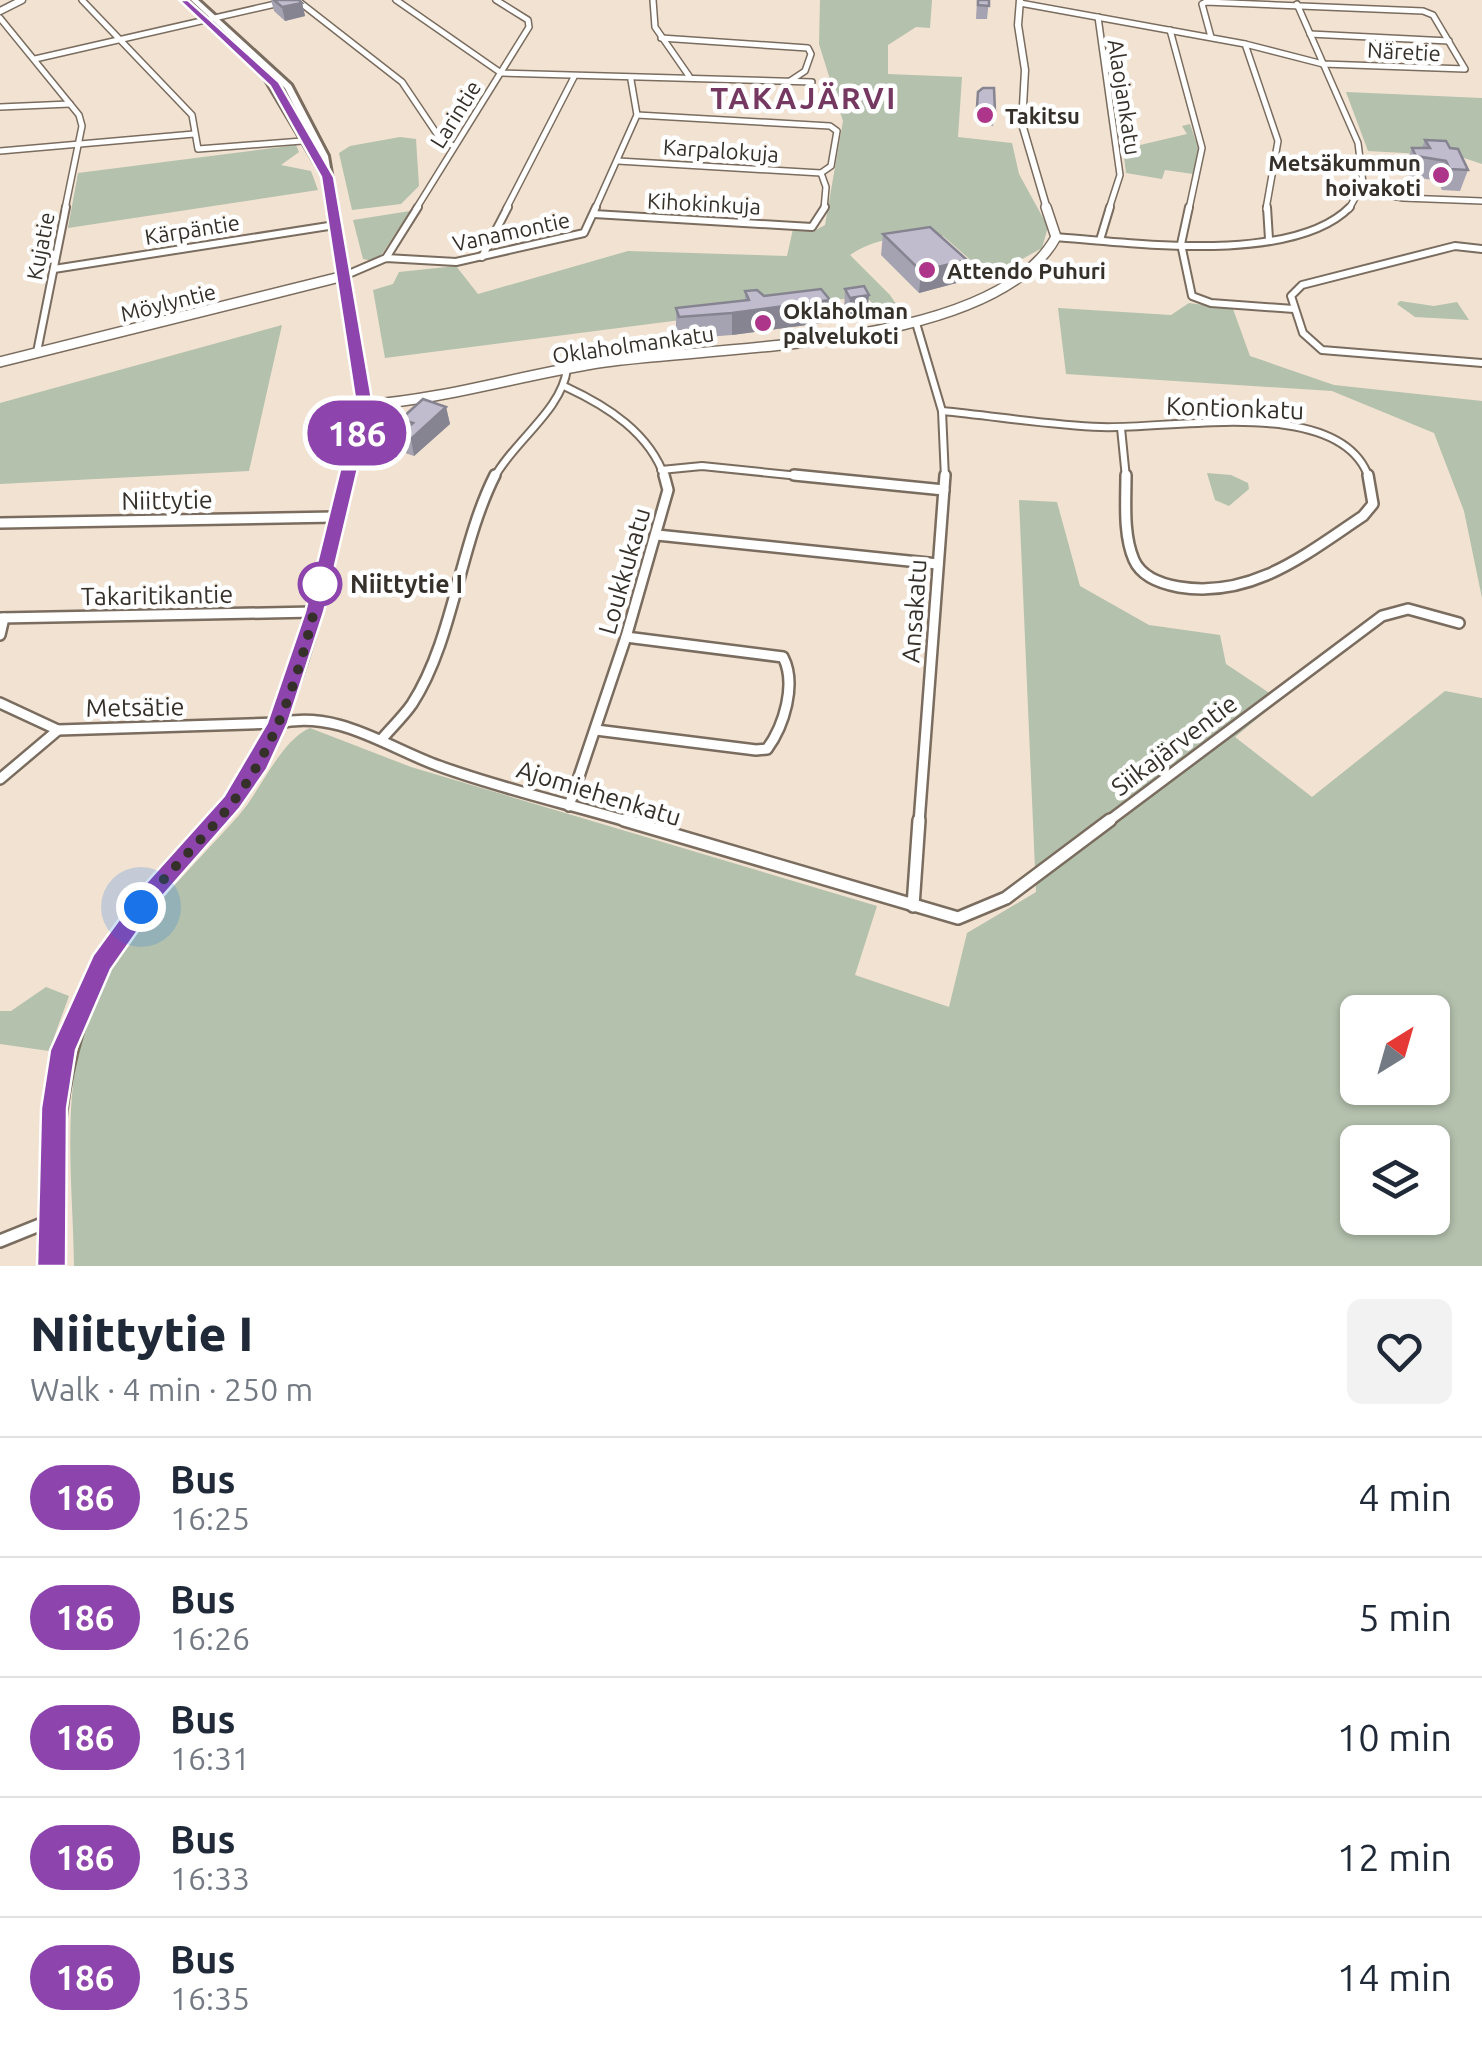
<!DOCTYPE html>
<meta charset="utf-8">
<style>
:root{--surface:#fff;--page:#f2f2f3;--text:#1f2937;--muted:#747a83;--line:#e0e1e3}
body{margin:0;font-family:Ubuntu,sans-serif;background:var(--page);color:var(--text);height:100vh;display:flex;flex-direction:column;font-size:38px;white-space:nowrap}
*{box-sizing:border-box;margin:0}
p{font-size:32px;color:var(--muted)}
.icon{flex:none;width:55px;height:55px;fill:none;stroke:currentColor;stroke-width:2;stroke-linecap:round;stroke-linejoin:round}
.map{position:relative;height:1266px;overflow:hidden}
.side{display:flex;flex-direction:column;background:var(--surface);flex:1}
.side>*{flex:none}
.badge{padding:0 20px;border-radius:32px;font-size:35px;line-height:65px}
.needle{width:65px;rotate:37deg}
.controls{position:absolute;left:1340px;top:995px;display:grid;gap:20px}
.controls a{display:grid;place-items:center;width:110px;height:110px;border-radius:15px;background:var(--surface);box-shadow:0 2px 8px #0004;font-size:50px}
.you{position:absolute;width:50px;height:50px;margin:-25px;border:8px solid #fff;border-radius:50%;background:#1a73e8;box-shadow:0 0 0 15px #1a73e833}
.map>.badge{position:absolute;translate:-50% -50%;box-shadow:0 0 0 5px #fff}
.round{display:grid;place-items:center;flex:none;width:105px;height:105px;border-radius:15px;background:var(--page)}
.overview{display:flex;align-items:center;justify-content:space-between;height:170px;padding:0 30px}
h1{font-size:48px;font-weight:800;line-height:75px}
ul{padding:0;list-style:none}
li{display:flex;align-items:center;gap:30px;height:120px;padding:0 30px;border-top:2px solid var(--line)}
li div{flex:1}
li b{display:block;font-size:38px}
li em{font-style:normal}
li .badge{min-width:110px;font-weight:700;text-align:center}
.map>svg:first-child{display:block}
</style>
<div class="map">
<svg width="1482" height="1266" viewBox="0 0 1482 1266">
<rect width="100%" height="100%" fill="#f1e2d2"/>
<g fill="#b4c1ad" fill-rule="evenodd">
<path d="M820 0H932L930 28 916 27 888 45V74L962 77 958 137 1012 143 1019 174 1048 227 1042 248 990 277 943 236C909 237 879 235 850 255L890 295 906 319 889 324 866 296 385 358 373 290 393 284 399 272 456 266 478 294 628 251 787 256 793 229 814 231 825 225 843 121 819 44Z"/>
<path d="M1346 92 1482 98V164L1458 156 1368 151Z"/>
<path d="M1190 124 1199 150 1193 174 1165 170 1162 179 1126 173 1123 149 1187 134 1182 126Z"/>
<path d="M400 137 416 139 419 186 401 204 352 210 339 153 350 146Z"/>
<path d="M296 145 299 152 281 165 311 171 318 190 68 228 78 173Z"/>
<path d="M410 211 382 254 373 261 363 259 353 220Z"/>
<path d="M1400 301 1434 306 1457 302 1469 320 1415 317 1397 304Z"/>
<path d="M1189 303 1233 309 1250 356 1334 385 1482 401V598L1464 511 1434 433 1332 391 1066 374 1058 308 1171 315Z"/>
<path d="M282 325 249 471 0 484V403Z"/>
<path d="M1207 473 1231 475 1248 483 1249 489 1229 506 1215 500Z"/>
<path d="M1019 500 1057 502 1080 586 1149 625 1220 635 1226 664 1280 700 1235 737 1312 797 1445 691 1482 698V1266H74C73 1174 56 1064 104 980 138 918 192 868 239 815 261 790 281 740 310 728L411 767 877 906 855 975 949 1007 967 933 1036 892ZM1358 1012H1432V1088H1358ZM1358 1142H1432V1218H1358Z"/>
<path d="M46 987 69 996 49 1051 0 1044V1011H11Z"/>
</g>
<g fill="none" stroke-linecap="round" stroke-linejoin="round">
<g stroke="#7a6d5f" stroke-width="8">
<g id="minor-far3">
<path d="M82 0 192 115 198 149 315 140"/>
<path d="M297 0 402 82 441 140 454 146"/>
<path d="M396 0 501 73 812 82"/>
<path d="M653 0 655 27 689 76"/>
<path d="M1020 3 1245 44 1323 64 1465 69 1433 15 1423 11 1206 2 1202 4 1211 37"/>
<path d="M1297 4 1358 143 1363 183 1349 209"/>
<path d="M1098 17 1120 175 1109 209"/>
<path d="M0 18 79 115 82 126 65 209"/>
<path d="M1170 30 1202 148 1189 209"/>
<path d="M1310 34 1449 41"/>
<path d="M661 38 808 48 811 54 805 71 790 81"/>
<path d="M1245 44 1278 141 1266 209"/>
<path d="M35 59 293 0"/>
<path d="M0 107 70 104"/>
<path d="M637 115 830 126 837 131 831 166 821 173"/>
<path d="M0 151 194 134"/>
<path d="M618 161 821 173"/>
<path d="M821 173 826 187 824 209"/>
<path d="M1361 190 1403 198 1482 201"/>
<path d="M416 209 529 27 528 20 496 0"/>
<path d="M506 209 574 77"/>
<path d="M595 209 637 115 631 80"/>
</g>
</g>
<g stroke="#7a6d5f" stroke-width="10">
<g id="minor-far2">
<path d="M1189 207 1181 244 1192 296 1211 303 1294 309"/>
<path d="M1267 207 1269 239"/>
<path d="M594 214 812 227 825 207"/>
<path d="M1056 237C1132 243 1293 265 1350 207"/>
<path d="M1100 240 1110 207"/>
<path d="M1482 249 1455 246 1302 285 1291 296 1303 333 1322 350 1482 363"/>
<path d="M482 257 508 207"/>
<path d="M386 258 418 207"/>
<path d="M54 269 335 225"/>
<path d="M344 276 386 258 456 262 584 233 596 207"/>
<path d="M916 323 942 411 945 478"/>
<path d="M37 352 66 207"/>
<path d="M566 387C607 406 650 433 665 478"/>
<path d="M942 411C995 416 1048 425 1101 427 1171 430 1341 394 1369 478"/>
<path d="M1121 428 1126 478"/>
<path d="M661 470 702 466 819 478"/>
<path d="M494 478C513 442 562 410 567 369"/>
</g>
</g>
<g stroke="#7a6d5f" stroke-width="14">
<g id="minor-far1">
<path d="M794 475 944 490"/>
<path d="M1126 475C1126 502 1123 535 1134 560 1142 578 1162 584 1179 587 1252 599 1306 554 1363 516L1373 504 1368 475"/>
<path d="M0 523 335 517"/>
<path d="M657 535 938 564"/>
<path d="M0 618 314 612"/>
<path d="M0 635 4 618"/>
<path d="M0 703 58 730 278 723C339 710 384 746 439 766 502 789 569 804 633 823"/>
<path d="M596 730 756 750 767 749C784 726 797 684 783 657L626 637"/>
<path d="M381 740C391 728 403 717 412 704 454 639 459 546 495 475"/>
<path d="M0 779 58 730"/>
<path d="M569 806 626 637 668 490 664 475"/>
<path d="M919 823 945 475"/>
<path d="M1106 823 1382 616 1408 609 1459 623"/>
</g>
</g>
<g stroke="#7a6d5f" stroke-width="16">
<g id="minor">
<path d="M624 820 958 918 1006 898 1110 820"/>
<path d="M913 906 919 820"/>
<path d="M0 1241 52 1220"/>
</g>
</g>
<g stroke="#7a6d5f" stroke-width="9">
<g id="tertiary-far3">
<path d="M1020 0 1018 25 1025 70 1022 124 1047 209"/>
<path d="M0 11 22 0"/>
</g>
</g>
<g stroke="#7a6d5f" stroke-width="12">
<g id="tertiary-far2">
<path d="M0 362 344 276"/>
<path d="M347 478 365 405C447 399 524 374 605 362 718 346 995 349 1056 237L1046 207"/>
</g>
</g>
<g stroke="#7a6d5f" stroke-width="16">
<path id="tertiary-far1" d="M215 823C298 726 320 596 348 475"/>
</g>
<g stroke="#7a6d5f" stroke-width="20">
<path id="tertiary" d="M52 1266C53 1150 52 1039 118 938 146 895 183 859 217 820"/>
</g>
<g stroke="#7a6d5f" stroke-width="6">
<path id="secondary" d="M191 0H198L291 85 328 156 370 405 369 407H361L360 405 323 176 266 80 267 78 274 80 320 156 285 88Z"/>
</g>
<use href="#minor-far3" stroke="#fff" stroke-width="5"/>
<use href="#minor-far2" stroke="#fff" stroke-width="6"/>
<use href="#minor-far1" stroke="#fff" stroke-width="9"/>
<use href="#minor" stroke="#fff" stroke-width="11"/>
<use href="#tertiary-far3" stroke="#fff" stroke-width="6"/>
<use href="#tertiary-far2" stroke="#fff" stroke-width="9"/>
<use href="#tertiary-far1" stroke="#fff" stroke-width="11"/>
<use href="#tertiary" stroke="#fff" stroke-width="15"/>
<use href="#secondary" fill="#fff" fill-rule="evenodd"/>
</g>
<g fill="#a5a2b1">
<path d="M271 0H299L302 3 305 16 285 21 274 11Z"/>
<path d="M977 0H989L987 19H976Z"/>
<path d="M978 92 995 111 993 126 975 122Z"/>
<path d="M1425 140 1450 148 1468 170 1460 191 1442 190 1438 181 1409 176 1405 168 1412 148H1422Z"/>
<path d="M883 234 967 260 964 281 919 293 881 255Z"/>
<path d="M845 289 867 317 848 319 844 310Z"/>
<path d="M745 291 764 296 829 322 732 335 680 339 676 330V308L745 300Z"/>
<path d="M446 407 450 424 414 456 402 452 399 435 403 431 401 419Z"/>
<path d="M338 419 341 430 338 448 321 449 318 438Z"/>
</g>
<g fill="#868490">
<path d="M302 3 305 16 285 21 282 7Z"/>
<path d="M967 260 964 281 919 293 921 271Z"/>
<path d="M869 295 867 317 848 319 850 298Z"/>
<path d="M830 300 829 322 732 335V313Z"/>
<path d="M446 407 450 424 414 456 411 439Z"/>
<path d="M338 419 341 430 338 448 335 437Z"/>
</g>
<g fill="#c0bcce" stroke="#868490" stroke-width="2.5">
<path d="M274 0H299L302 3 282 7Z"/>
<path d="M978 0H989V6L978 5Z"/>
<path d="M983 88H994L995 111 977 107 978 92Z"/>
<path d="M1425 140 1446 141 1450 148 1458 149 1468 170 1450 169 1446 161 1416 156 1412 148H1430Z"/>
<path d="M930 227 967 260 921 271 883 234Z"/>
<path d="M864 286 869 295 850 298 845 289Z"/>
<path d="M821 289 830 300 732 313 679 317 676 308 749 300 745 291 757 290 764 296Z"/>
<path d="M423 399 446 407 411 439 399 435 413 423 401 419Z"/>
<path d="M338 419 335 437 318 438 321 420Z"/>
</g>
<path fill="#8e44ad" stroke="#fff" stroke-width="2.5" d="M179 0H188L279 82 334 177 373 405 324 612 288 723 267 769 240 808 161 898 111 969 76 1050 67 1108 66 1266H37L41 1108 50 1050 93 955 145 884 224 796 267 723 305 612 356 405 321 177 270 86Z"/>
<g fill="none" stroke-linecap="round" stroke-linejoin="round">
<path stroke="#36302a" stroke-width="10" stroke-dasharray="0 18" d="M141 907C169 870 204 839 233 802 281 740 305 656 321 580L320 584"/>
</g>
<g fill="#ad358a" stroke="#fff" stroke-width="4">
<circle cx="985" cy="115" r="10"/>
<circle cx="1441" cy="175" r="10"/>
<circle cx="927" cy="270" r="10"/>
<circle cx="763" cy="323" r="10"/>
</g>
<circle fill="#fff" stroke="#8e44ad" stroke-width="5" cx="320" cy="584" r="20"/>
<g text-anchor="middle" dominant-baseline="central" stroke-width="9" stroke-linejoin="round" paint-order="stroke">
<g font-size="22" fill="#36302a" stroke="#fff">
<text transform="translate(1404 51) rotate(3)">Näretie</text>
<text transform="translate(1125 97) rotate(81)">Alaojankatu</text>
<text transform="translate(455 114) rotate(-58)">Larintie</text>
<text transform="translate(721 150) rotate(4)">Karpalokuja</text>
<text transform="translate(704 203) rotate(3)">Kihokinkuja</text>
<text transform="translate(192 229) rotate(-9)">Kärpäntie</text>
<text transform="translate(511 231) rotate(-12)">Vanamontie</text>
<text transform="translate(40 246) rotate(-79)">Kujatie</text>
<text transform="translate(168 302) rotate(-14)">Möylyntie</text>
<text transform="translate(633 344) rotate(-8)">Oklaholmankatu</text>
</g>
<g font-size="22" font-weight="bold" fill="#36302a" stroke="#fff" text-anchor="start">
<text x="1005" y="115">Takitsu</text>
<text x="1421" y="162" text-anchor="end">Metsäkummun<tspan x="1421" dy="25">hoivakoti</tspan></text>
<text x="947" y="270">Attendo Puhuri</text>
<text x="783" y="310">Oklaholman<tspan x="783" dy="25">palvelukoti</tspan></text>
</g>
<g font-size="25" fill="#36302a" stroke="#fff">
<text transform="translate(1235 408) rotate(2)">Kontionkatu</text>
<text transform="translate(167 500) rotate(-1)">Niittytie</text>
<text transform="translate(624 571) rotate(-74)">Loukkukatu</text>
<text transform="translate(157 595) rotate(-1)">Takaritikantie</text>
<text transform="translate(914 611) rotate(-86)">Ansakatu</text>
<text transform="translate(135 707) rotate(-1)">Metsätie</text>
<text transform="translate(1174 745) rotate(-37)">Siikajärventie</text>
<text transform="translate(599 793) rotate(17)">Ajomiehenkatu</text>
</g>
<g font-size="25" font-weight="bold" fill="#36302a" stroke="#fff" text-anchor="start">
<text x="350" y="584">Niittytie I</text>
</g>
<g font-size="30" font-weight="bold" letter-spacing="2.5" fill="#753861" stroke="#fff">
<text x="804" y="98">TAKAJÄRVI</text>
</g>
</g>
</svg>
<div class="controls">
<a><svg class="needle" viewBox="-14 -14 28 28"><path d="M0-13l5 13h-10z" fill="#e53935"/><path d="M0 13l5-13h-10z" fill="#747a83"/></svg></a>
<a><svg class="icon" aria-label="layers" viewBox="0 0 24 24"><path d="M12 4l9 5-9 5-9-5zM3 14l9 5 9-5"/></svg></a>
</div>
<div class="you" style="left:141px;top:907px"></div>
<b class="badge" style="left:357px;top:433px;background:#8e44ad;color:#fff">186</b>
</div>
<section class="side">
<div class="overview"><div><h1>Niittytie I</h1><p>Walk · 4 min · 250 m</p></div><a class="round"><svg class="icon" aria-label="heart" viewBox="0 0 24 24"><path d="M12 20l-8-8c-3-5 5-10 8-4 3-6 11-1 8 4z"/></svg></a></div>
<ul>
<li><span class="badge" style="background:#8e44ad;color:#fff">186</span><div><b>Bus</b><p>16:25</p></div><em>4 min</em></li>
<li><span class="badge" style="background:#8e44ad;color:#fff">186</span><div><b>Bus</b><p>16:26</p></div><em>5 min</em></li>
<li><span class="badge" style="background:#8e44ad;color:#fff">186</span><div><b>Bus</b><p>16:31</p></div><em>10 min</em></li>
<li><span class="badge" style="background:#8e44ad;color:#fff">186</span><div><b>Bus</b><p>16:33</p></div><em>12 min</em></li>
<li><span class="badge" style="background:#8e44ad;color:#fff">186</span><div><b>Bus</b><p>16:35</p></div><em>14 min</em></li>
</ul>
</section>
